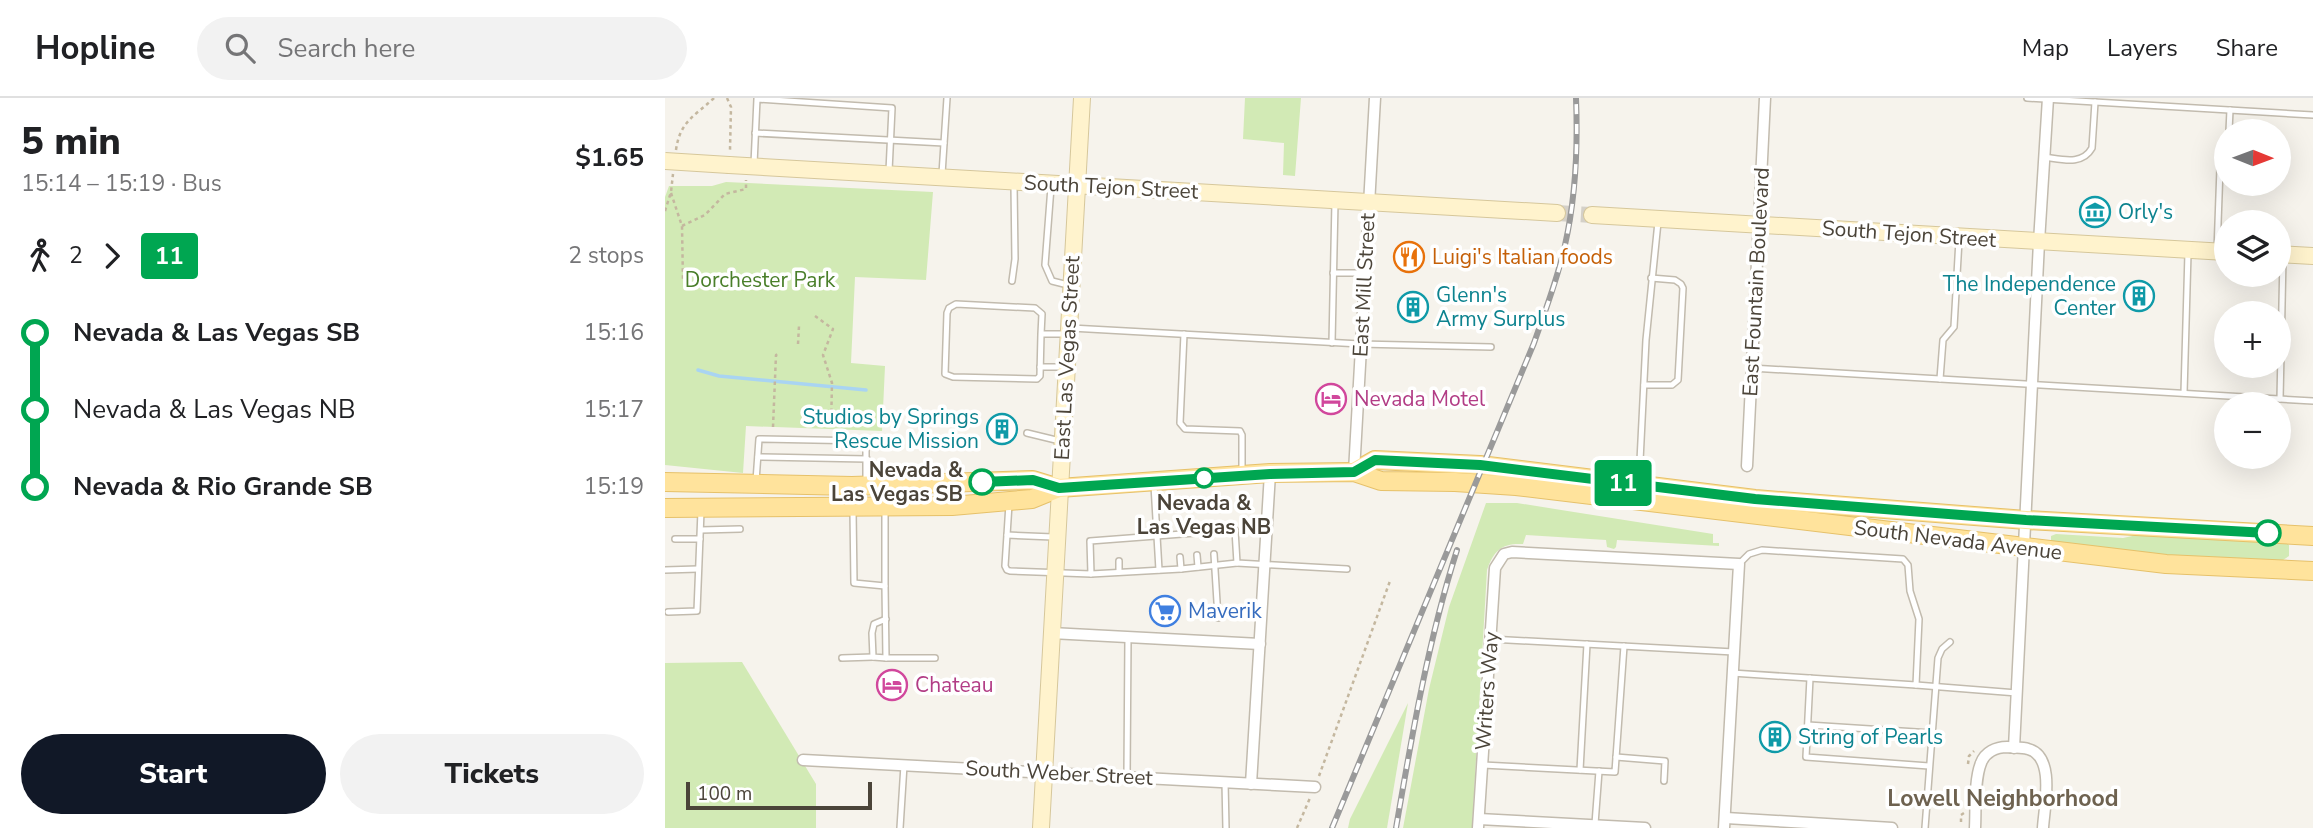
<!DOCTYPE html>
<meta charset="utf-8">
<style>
:root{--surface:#fff;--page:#f2f2f2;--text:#202124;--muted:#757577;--line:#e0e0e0;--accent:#111827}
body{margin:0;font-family:"Nunito Sans",sans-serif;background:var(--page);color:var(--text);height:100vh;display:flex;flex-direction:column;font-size:26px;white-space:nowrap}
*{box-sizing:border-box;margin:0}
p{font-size:23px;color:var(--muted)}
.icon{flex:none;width:38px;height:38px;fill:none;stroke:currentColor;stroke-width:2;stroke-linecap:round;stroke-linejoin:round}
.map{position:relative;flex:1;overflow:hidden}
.side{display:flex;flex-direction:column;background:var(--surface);width:665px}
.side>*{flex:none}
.badge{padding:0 14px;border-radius:5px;font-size:24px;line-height:46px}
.needle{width:46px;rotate:91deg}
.buttons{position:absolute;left:1549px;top:21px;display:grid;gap:14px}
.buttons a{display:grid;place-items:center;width:77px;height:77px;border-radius:50%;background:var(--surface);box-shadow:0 7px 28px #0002;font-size:35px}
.scale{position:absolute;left:21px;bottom:18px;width:186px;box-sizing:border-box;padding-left:7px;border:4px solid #4b4439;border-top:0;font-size:19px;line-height:24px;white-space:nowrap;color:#4b4439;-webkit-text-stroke:5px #fff;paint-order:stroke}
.map>.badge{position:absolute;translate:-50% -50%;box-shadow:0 0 0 4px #fff}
.legs{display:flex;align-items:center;gap:10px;height:77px;padding:0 21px;font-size:23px}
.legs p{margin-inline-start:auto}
.head{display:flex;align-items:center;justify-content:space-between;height:119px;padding:0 21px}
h1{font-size:38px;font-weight:800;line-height:52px}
.cta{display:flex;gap:14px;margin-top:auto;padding:14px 21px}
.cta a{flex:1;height:80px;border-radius:42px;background:var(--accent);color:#fff;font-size:28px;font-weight:800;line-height:80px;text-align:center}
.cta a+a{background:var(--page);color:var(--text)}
ul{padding:0 21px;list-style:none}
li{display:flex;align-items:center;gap:24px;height:77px;font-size:26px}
li i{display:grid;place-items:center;width:10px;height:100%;margin:0 9px;background:currentColor}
li i::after{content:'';width:18px;height:18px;margin:-9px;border:5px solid;border-radius:50%;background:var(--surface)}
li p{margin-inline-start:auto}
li:first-child i{background:linear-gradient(#0000 50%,currentColor 0)}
li:last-child i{background:linear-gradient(currentColor 50%,#0000 0)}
header{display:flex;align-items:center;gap:42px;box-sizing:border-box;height:98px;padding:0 35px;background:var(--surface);border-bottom:2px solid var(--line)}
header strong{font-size:33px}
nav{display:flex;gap:38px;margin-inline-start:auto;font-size:24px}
.search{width:490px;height:63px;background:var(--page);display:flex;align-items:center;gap:18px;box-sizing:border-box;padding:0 24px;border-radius:38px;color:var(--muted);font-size:26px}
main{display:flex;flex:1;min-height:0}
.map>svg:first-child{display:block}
</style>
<header>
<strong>Hopline</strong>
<div class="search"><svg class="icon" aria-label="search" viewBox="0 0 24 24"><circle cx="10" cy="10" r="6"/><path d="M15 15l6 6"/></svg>Search here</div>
<nav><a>Map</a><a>Layers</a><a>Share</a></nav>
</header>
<main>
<section class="side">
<div class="head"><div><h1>5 min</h1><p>15:14 – 15:19 · Bus</p></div><b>$1.65</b></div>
<div class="legs"><svg class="icon" aria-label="walk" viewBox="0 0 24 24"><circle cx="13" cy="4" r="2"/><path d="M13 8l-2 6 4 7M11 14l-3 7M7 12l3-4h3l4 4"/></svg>2<svg class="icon" aria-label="forward" viewBox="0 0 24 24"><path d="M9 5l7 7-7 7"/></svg><b class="badge" style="background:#00a651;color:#fff">11</b><p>2 stops</p></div>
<ul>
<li><i style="color:#00a651"></i><b>Nevada &amp; Las Vegas SB</b><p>15:16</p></li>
<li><i style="color:#00a651"></i><span>Nevada &amp; Las Vegas NB</span><p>15:17</p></li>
<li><i style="color:#00a651"></i><b>Nevada &amp; Rio Grande SB</b><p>15:19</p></li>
</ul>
<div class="cta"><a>Start</a><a>Tickets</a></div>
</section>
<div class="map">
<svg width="1648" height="730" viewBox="0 0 1648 730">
<rect width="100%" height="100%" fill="#f6f3ec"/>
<g fill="#d2eab5">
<path d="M580 0H636L630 78 618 77 619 45 578 41Z"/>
<path d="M61 84 268 94 261 182 190 179 186 265 220 268 217 333 81 328 78 375 0 367V99L4 88H47Z"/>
<path d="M821 405H852L1048 436V445H1054V448L952 442 951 449 949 451 942 449 941 442 861 437 858 446C837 445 829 452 822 472L807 730H738L764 591 784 509Z"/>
<path d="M1486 434 1618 442 1624 447V458L1615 464 1484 456 1392 446 1386 443V438L1391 436 1458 440Z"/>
<path d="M77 564 151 686V730H0V565Z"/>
<path d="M743 605 722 730H683L685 721Z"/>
</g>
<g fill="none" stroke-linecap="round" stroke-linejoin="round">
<path stroke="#a9d4f2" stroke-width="3.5" d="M33 272 54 278 201 292"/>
<path stroke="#d4d0c8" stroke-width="16" stroke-dasharray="16 8" stroke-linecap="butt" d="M892 115 927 117"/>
<g stroke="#c2bbae" stroke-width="8">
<g id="lane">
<path d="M1362 0 1648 17"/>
<path d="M1564 33 1565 12"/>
<path d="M90 35 279 45"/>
<path d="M1379 59C1396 61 1417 68 1427 50L1430 4"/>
<path d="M89 66 92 1 227 10 224 73"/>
<path d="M277 76 282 0"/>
<path d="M386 89 380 167 387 183 403 187"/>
<path d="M1552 153 1555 70 1561 64"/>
<path d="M668 175H699"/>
<path d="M347 183 350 161 349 87"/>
<path d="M406 230 695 246 826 249"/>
<path d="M376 236 375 278 372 281 288 279 280 276 282 215 284 210 291 206 370 210 377 216 376 236H400"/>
<path d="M519 236 515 325 520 331 575 333 577 337V374"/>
<path d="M667 245 670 104"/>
<path d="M375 269H398"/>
<path d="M1086 270 1648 303"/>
<path d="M1275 281 1278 242 1289 229 1294 142"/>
<path d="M979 287H1007L1013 282 1018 190 1016 186 1010 182 986 180"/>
<path d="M1519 295 1523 155"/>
<path d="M1615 301 1618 159"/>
<path d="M362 335 395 343"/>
<path d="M93 359 202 361"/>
<path d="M91 383 94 341 201 343V384"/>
<path d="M974 383 981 242 993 124"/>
<path d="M489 387 494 472"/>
<path d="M344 406 340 468 342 472 345 473 426 476 425 443 570 432 572 465 682 471"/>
<path d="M188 413 189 485 220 488V413"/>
<path d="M36 432 75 431"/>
<path d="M342 437 388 439"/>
<path d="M10 441H35"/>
<path d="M549 456 553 520"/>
<path d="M532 457 533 469"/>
<path d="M515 459 516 471"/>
<path d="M454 463V474"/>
<path d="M0 472 33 471"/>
<path d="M426 476 516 471 572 465"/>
<path d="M220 488 221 560H270"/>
<path d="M3 514 32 513 36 413"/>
<path d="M221 521 209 526 207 535 208 559 221 560"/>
<path d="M825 541 1069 554"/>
<path d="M177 560 208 559"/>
<path d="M1067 575 1251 587 1254 521 1245 493 1243 467 1238 461 1097 452 1084 456 1074 466"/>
<path d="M1145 580 1141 659 1264 668"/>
<path d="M1251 587 1352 595"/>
<path d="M1143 627 1267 635"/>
<path d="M951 659 1000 663 999 683"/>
<path d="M818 667 950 674 959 548"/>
<path d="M915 672 922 546"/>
<path d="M462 678 463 540"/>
<path d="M560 684 561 730"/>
<path d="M930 726 934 673"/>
<path d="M235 730 239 667"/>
<path d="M1260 730 1273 560 1277 551 1285 544"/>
</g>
</g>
<g stroke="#c2bbae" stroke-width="13">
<g id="street">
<path d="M1082 368 1100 0"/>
<path d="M689 374 710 0"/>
<path d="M386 535 595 546"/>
<path d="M1349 650 1374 144 1383 0"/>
<path d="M138 662 650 689"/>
<path d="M586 686 605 375"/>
<path d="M1061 720 1227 730"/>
<path d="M814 721 980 730"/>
<path d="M813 730 830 470 839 456 847 454 1074 466 1059 730"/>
<path d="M1310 730C1311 712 1309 682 1316 665 1320 654 1331 649 1342 649 1349 650 1357 649 1363 651 1391 658 1379 710 1378 730"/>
</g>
</g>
<g stroke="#d6c79b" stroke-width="18">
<g id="secondary">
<path d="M64 67 892 115"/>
<path d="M927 117 1561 154"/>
<path d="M1614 156 1648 158"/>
<path d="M376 730 417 0"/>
</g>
</g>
<g stroke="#e6c16a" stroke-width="20">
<g id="primary">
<path d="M689 374 710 362 815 367 1090 401 1361 422 1648 438"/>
<path d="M0 384 187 388 368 382 394 390"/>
<path d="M0 410 287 408 367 401 394 390 605 375 689 374 716 383 790 384 851 388 1501 466 1648 473"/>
</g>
</g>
<g stroke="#c4b79f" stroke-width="2.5" stroke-dasharray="3.5 3.5" stroke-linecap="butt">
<path d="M62 0 66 9 65 52"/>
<path d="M11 52C15 23 30 18 49 0"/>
<path d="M6 95 17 128 18 184"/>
<path d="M0 113 6 94 8 76"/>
<path d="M17 128 40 117 60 96 81 91V82"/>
<path d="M150 218 168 231 158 257 167 285 166 331"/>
<path d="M133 246 134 228"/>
<path d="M108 329 111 257 114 255"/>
<path d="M1303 666 1304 658 1309 653"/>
<path d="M654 678 725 483"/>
<path d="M1296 724V717L1299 715"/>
<path d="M632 730 645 700"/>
</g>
<use href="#lane" stroke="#fff" stroke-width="5"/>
<use href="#street" stroke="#fff" stroke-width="10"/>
<use href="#secondary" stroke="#fff3cd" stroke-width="16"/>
<use href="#primary" stroke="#ffe39c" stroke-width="18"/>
<g stroke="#9a9a9a" stroke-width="6">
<g id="rail">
<path d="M667 730 869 245C880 213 893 180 900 147 911 98 913 50 911 0"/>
<path d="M731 730C747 637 763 543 792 452"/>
</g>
</g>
<use href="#rail" stroke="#fff" stroke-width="3.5" stroke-dasharray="10" stroke-linecap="butt"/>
<g stroke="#d6c79b" stroke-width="18" stroke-linecap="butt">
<path id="secondary-bridge" d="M0 63 64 67"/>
</g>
<use href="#secondary-bridge" stroke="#fff3cd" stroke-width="16"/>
</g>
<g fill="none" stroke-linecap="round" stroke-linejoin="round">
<g stroke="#fff" stroke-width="16">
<path id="line-1" d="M317 384 368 382 394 390 605 376 689 374 710 362 815 367 1090 401 1361 422 1603 435"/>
</g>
<use href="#line-1" stroke="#00a651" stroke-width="10"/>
</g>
<defs>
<g id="museum-ring" transform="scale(1.575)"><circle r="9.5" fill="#fff" stroke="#0f9aa8" stroke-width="1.5"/><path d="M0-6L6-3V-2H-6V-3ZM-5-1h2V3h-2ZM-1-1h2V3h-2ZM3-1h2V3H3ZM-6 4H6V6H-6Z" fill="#0f9aa8"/></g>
<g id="restaurant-ring" transform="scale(1.575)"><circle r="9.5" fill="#fff" stroke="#e8710a" stroke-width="1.5"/><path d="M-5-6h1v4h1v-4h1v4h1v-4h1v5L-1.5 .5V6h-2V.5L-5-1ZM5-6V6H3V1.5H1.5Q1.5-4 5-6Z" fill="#e8710a"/></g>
<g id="building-ring" transform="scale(1.575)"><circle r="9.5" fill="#fff" stroke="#0f9aa8" stroke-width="1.5"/><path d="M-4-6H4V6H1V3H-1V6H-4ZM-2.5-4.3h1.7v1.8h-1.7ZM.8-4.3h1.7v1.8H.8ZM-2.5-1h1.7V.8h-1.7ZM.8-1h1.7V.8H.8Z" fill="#0f9aa8"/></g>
<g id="hotel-ring" transform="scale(1.575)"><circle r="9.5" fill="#fff" stroke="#d1479c" stroke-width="1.5"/><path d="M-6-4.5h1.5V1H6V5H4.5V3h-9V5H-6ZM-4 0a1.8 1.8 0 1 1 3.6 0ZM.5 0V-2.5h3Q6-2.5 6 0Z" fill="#d1479c"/></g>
<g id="supermarket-ring" transform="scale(1.575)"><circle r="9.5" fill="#fff" stroke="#3f7fe0" stroke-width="1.5"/><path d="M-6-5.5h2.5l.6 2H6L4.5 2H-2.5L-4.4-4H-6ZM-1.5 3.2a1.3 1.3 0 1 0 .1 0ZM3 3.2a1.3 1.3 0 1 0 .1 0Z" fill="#3f7fe0"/></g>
</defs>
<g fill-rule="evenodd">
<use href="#museum-ring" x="1430" y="114"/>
<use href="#restaurant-ring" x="744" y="159"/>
<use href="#building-ring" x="1474" y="198"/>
<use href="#building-ring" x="748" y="209"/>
<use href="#hotel-ring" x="666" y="301"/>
<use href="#building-ring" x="337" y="331"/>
<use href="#supermarket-ring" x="500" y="513"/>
<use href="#hotel-ring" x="227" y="587"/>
<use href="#building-ring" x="1110" y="639"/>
</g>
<g fill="#fff" stroke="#00a651" stroke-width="3.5">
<circle cx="539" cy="380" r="9"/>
<circle cx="317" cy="384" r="12"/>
<circle cx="1603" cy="435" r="12"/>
</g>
<g text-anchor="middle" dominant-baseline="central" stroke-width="7" stroke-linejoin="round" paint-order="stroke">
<g font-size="21" fill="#4b4439" stroke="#fff">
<text transform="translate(446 89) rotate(3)">South Tejon Street</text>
<text transform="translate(1244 136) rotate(4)">South Tejon Street</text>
<text transform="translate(1091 184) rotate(-87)">East Fountain Boulevard</text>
<text transform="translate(699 187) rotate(-87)">East Mill Street</text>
<text transform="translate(402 260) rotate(-87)">East Las Vegas Street</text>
<text transform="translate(1293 442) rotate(7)">South Nevada Avenue</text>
<text transform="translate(822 593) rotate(-86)">Writers Way</text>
<text transform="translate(394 675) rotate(3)">South Weber Street</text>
</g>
<g font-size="21" fill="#0d838f" stroke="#fff" text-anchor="start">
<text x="1453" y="114">Orly's</text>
<text x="1451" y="186" text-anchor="end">The Independence<tspan x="1451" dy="24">Center</tspan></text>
<text x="771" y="197">Glenn's<tspan x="771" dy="24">Army Surplus</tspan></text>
<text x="314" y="319" text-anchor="end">Studios by Springs<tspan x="314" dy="24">Rescue Mission</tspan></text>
<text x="1133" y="639">String of Pearls</text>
</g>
<g font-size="21" fill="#c56008" stroke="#fff" text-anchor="start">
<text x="767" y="159">Luigi's Italian foods</text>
</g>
<g font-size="21" fill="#4a7f2a" stroke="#fff">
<text x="95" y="182">Dorchester Park</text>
</g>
<g font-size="21" fill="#b23c85" stroke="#fff" text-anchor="start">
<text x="689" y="301">Nevada Motel</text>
<text x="250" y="587">Chateau</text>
</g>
<g font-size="21" font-weight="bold" fill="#4b4439" stroke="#fff" text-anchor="end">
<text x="298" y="372">Nevada &amp;<tspan x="298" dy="24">Las Vegas SB</tspan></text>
<text x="539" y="405" text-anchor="middle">Nevada &amp;<tspan x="539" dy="24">Las Vegas NB</tspan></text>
</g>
<g font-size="21" fill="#366cbe" stroke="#fff" text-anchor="start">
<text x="523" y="513">Maverik</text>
</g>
<g font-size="23" font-weight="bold" fill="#6e6250" stroke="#fff">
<text x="1338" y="700">Lowell Neighborhood</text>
</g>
</g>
</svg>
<div class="buttons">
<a><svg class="needle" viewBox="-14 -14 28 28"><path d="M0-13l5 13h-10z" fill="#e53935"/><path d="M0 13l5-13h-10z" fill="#757577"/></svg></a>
<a><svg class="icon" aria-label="layers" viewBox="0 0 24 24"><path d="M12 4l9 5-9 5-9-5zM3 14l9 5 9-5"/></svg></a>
<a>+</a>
<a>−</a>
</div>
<div class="scale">100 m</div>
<b class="badge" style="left:958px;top:385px;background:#00a651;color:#fff">11</b>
</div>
</main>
